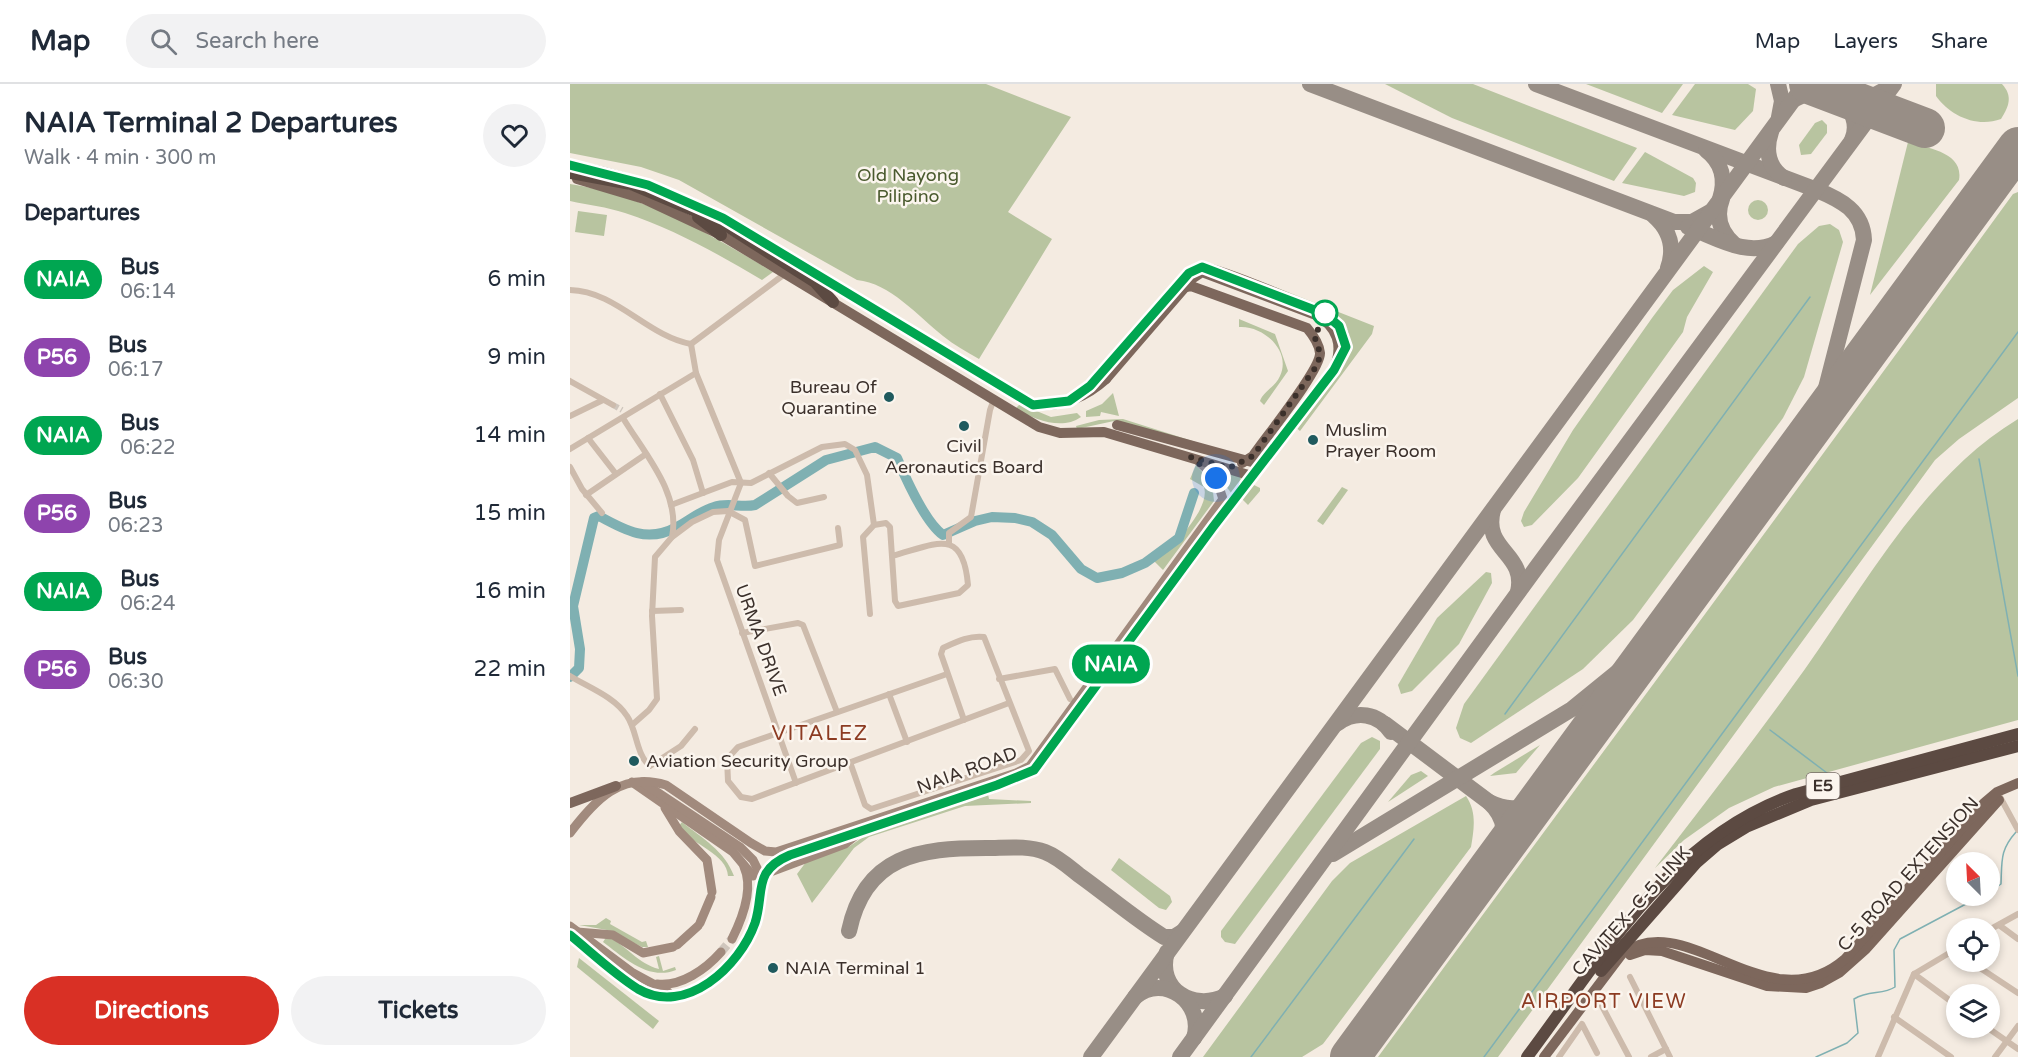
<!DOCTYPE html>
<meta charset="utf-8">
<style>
:root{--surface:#fff;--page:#f2f2f3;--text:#1f2937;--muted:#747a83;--line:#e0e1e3;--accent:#d93025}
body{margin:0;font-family:"Varela Round",sans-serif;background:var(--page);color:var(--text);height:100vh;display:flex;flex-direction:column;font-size:22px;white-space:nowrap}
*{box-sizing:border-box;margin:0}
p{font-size:20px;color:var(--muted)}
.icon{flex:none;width:33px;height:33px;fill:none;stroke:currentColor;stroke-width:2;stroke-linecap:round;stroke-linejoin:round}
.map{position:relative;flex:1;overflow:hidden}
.panel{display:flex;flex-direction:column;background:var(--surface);width:570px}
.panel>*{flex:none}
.badge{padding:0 12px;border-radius:20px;font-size:21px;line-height:39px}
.needle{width:39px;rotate:336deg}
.buttons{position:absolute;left:1376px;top:768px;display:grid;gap:12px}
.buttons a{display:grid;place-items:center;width:54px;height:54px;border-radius:50%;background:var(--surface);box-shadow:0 3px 9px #0003;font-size:30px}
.you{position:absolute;width:30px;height:30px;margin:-15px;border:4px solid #fff;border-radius:50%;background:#1a73e8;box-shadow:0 0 0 9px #1a73e833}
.map>.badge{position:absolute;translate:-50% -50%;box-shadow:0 0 0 3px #fff}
h2{padding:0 24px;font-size:22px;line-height:54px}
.round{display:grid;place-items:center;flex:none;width:63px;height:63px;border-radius:32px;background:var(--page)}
.summary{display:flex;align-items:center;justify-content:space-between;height:102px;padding:0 24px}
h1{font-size:28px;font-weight:800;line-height:45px}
.cta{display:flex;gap:12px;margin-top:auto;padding:12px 24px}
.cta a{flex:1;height:69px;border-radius:36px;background:var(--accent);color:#fff;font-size:24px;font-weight:800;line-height:69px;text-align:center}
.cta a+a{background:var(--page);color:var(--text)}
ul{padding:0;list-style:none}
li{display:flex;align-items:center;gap:18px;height:78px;padding:0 24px}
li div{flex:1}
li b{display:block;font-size:22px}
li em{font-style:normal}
li .badge{min-width:66px;font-weight:700;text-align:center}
header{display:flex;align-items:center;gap:36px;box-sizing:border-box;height:84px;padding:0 30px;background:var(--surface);border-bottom:2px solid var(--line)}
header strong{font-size:28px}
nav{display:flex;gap:33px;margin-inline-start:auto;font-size:21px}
.search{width:420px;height:54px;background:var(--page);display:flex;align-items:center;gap:15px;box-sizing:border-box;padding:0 21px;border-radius:33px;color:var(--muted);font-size:22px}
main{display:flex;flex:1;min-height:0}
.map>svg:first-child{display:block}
</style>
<header>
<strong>Map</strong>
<div class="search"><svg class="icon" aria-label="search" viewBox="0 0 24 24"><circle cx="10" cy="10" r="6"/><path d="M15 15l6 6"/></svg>Search here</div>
<nav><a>Map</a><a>Layers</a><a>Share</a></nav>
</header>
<main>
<section class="panel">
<div class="summary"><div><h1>NAIA Terminal 2 Departures</h1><p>Walk · 4 min · 300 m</p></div><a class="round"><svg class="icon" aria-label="heart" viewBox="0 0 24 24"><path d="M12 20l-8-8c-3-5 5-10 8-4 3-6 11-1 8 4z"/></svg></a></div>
<h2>Departures</h2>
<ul>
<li><span class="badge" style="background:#00a651;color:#fff">NAIA</span><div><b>Bus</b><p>06:14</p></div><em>6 min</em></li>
<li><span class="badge" style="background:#8e44ad;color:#fff">P56</span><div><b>Bus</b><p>06:17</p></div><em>9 min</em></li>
<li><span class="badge" style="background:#00a651;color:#fff">NAIA</span><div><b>Bus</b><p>06:22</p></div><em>14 min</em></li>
<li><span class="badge" style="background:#8e44ad;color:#fff">P56</span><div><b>Bus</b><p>06:23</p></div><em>15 min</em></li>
<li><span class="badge" style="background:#00a651;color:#fff">NAIA</span><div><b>Bus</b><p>06:24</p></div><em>16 min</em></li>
<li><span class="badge" style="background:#8e44ad;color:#fff">P56</span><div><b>Bus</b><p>06:30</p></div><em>22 min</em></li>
</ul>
<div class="cta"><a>Directions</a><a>Tickets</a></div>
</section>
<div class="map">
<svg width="1448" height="973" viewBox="0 0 1448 973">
<rect width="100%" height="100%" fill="#f4ebe1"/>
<g fill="#b8c4a0">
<path d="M0 0H416L501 33 438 128 482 155 409 275C397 268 384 261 373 252 348 232 320 199 287 196L109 96 71 83 0 69Z"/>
<path d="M815 0H903L1067 64 1044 97 882 34Z"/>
<path d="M1016 0H1113L1092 29Z"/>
<path d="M1125 0H1178L1186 5 1183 27 1165 46 1102 31Z"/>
<path d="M1366 0H1432C1443 12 1439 22 1431 35 1407 44 1380 32 1366 12Z"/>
<path d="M1252 36 1257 41V49L1241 70 1231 71 1229 61 1245 39Z"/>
<path d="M1338 58C1357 64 1394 68 1389 96L1300 211Z"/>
<path d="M1075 68 1123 94 1126 99 1125 108 1114 112 1052 99Z"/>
<path d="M0 100C74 111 140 150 203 188L192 196C148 170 104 145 55 129 37 123 18 121 0 117Z"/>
<path d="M1448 108V314L1389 355 1365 376 928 973H808C1020 685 1233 399 1443 110Z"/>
<circle cx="1188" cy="126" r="10"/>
<path d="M8 127 37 131 34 152 5 148Z"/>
<path d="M1260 140 1269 146 1273 158 1234 293 1213 334 1063 536 1013 585 901 659 890 654 886 644 894 620 1228 160 1249 142Z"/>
<path d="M1134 182 1143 188 1117 233 1113 248 1008 394 962 441 954 443 951 437 954 428 1003 346 1082 234 1103 206Z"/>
<path d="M705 203 804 242 802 250 730 347 722 340 762 288 765 247Z"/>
<path d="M669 235 705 250 718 287 694 321 690 317C693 308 706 302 710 292 722 266 692 241 669 243Z"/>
<path d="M543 309 549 332 531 328 530 332 516 333V327L532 320Z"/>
<path d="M450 320 481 333 507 329 511 333C491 347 465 335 445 325Z"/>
<path d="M553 335 632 360 544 337 507 345 506 342 529 336Z"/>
<path d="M1448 335V636L1204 703 1159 724 1114 756 1085 784C1136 718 1187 652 1235 585 1297 497 1355 391 1448 335Z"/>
<path d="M626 381 642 399 644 417 593 486 584 477C601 465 641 425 634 403L620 395Z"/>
<path d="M643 385 677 392 666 410H662Z"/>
<path d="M682 400 690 404V407L678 421 672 415Z"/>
<path d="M772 403 778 406 753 441 747 437Z"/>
<path d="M916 488 921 489 922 499 889 560 842 607 831 610 828 601 867 534Z"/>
<path d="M802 653 810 657V665L665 860 655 858 651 853V847L791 659Z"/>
<path d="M970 661 946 689 920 692 924 689Z"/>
<path d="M851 687 858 692 818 718 841 691Z"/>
<path d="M418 710 419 715 461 717V719L395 722 299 753 284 764 242 819 227 790 236 778 280 762 299 749Z"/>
<path d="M896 712C907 728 904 745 901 763L753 960 732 973H633L762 797 780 779Z"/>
<path d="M112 738C132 754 155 767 164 792H158C157 770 123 761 108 743Z"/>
<path d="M549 774 600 812 602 818 596 826 589 824 541 786Z"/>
<path d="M36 834 41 837 40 840 72 858 76 857 78 863H72L37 846 9 841H26Z"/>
<path d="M37 852C56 861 68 880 89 885L86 873 89 872 93 887 105 883 106 886C79 897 54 874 33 858Z"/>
<path d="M9 874 89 937 83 945 7 883Z"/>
</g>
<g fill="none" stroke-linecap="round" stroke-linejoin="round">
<g stroke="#7fb0b2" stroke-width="1.5">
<path d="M1409 375 1448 592"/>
<path d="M935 630 1240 213"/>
<path d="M1200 646 1257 689"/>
<path d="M1419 808 1431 800C1432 776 1430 766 1446 748"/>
<path d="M681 973 844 755"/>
<path d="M914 973 1448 248"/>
<path d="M1246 973 1277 959 1288 949 1284 915C1299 906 1313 911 1325 903L1324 866 1330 855 1411 812"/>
</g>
<path stroke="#7fb0b2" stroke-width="10" d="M0 593 9 584 10 565 3 522 24 434 29 432C56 447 78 459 107 443 120 436 130 427 144 423 158 418 171 424 185 421L256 376 305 363 327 374C336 395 356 439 373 451L405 437 422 433 445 434 462 438 482 451 511 485 527 494 552 489 575 479 609 454 624 409"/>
<g stroke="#988e86" stroke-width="16">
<path d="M740 0 1104 138H1122L1140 128"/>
<path d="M966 0 1247 106C1271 116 1293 127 1294 156L1248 335"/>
<path d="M1208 0 1212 17 1209 33"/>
<path d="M1264 0C1273 18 1292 34 1282 56"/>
<path d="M1225 15 1242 7 1258 8"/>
<path d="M1279 15 1303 12 1320 3"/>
<path d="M1201 48C1195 66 1198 83 1214 94"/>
<path d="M1136 66C1152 78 1156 96 1150 115"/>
<path d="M1152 115C1145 133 1150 148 1165 161"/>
<path d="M1084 132C1100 146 1105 164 1098 184"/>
<path d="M1118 143C1146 153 1177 174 1206 159"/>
<path d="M923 426C912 467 957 469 948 508"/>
<path d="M768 639C786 626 808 629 821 648"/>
<path d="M815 640 919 718"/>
<path d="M763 770 1002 625 1050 586 1105 530"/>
<path d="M925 774C936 752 938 736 919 718 939 728 955 726 972 711"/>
<path d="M279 847C295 771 350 764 416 764 435 764 457 761 475 768 488 773 499 783 509 791 537 811 565 835 594 853H604L612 848"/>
<path d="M597 868C586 905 623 928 655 912"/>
<path d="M565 913C594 888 635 919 624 954"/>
<path d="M521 973 1235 0"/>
<path d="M610 973 966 484 1324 0"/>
<path d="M769 973 805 939"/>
</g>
<g stroke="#988e86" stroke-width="40">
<path d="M1239 0 1355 44"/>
<path d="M780 973 1448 63"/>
</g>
<path stroke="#cfc6bd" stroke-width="6" stroke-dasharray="6 3" stroke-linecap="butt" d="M43 321 52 326"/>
<path stroke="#cfc6bd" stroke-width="9" stroke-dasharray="9 4.5" stroke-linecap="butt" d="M151 868 162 855"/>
<g stroke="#cdbbac" stroke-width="6">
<path d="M0 206C46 207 77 252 121 260"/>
<path d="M121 260 126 289 171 399"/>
<path d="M121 260 216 189"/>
<path d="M0 297 43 321"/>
<path d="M90 310 123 376 133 409"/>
<path d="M0 332 33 316"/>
<path d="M53 334C74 369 111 409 102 453"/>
<path d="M18 354 46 390"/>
<path d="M0 365 126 289"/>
<path d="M0 383 12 405 32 429"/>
<path d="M199 389 218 412 227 419 254 413"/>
<path d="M171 399 149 456 147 476 226 699"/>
<path d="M16 411 76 370"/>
<path d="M101 421 162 398 181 399 252 363 275 360 285 366 297 391 304 441"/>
<path d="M379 460V449L401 433 420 326 424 315"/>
<path d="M82 527 111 526"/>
<path d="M300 530 293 453 304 441 316 439 320 443 325 517 328 522 389 509 398 501C393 442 366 460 322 472"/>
<path d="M172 549 228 539 233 541 267 628"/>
<path d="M377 590 168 663 157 675 158 697 171 713 182 715 439 619"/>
<path d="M0 592C18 603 45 613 57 632 67 646 66 671 80 682L111 662 125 645"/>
<path d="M429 595 485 585 500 615"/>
<path d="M319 610 337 658"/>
<path d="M62 641 79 626 87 615 82 532 85 473 102 453 122 438 143 428 158 427 175 436 185 482 270 461 268 444"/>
<path d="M280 678 295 721 301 725 451 676 459 667 414 553C400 551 386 558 373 564L371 570 394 636"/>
<path d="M1429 711 1448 746"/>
<path d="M1429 841 1448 855"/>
<path d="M1419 846 1448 830"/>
<path d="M1401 878 1448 909"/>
<path d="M1344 890 1386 921"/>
<path d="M1060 893 1100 973"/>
<path d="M1024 907 1059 973"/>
<path d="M1324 933 1381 973"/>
<path d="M1418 944 1448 965"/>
<path d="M989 973 1012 940 1027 969"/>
<path d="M1081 973 1096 965"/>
<path d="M1308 973 1344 890 1386 865"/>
<path d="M1425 973 1448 942"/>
</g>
<g stroke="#a18a7d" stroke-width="9">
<path d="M493 646 682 392"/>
<path d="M62 698 163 768 183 792"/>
<path d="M72 698 170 763 183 776 192 794 213 774 259 758"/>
<path d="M95 724 109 747 137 776 142 808"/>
<path d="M0 749C25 716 51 687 96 701L181 759 195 767 206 768 446 689 460 682 653 415 646 394 629 378"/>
<path d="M203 787 275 760 290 748"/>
<path d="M130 839 141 813"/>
<path d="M0 842 63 889 98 908"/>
<path d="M7 848 43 851 73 869 103 863"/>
<path d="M0 851C29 875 71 920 111 910"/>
<path d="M162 855C172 835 184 805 174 783"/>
<path d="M107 861 128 842"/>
<path d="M87 900C111 903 136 885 151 868"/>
</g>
<g stroke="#7d675c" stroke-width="10">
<path d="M0 81C50 89 95 106 141 127"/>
<path d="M7 95 74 115 151 151 469 343 490 349 534 348 682 392"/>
<path d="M167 142 463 321C491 323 515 314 536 295"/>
<path d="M611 204 621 202 737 244C743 251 749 259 750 269 751 286 695 354 683 372L672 379"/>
<path d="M521 301 619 189 632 183C650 185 759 228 769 241 779 255 776 270 766 284"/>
<path d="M0 719 46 702"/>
<path d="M1060 871 1075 866 1092 867 1197 902 1236 904 1251 899 1269 889 1296 865 1429 716"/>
<path d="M974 973 1052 870C1116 821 1198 942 1275 875L1414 719 1427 708 1448 699"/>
</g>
<g stroke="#5c4a42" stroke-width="12">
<path d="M0 89 61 100 149 137 245 198 263 218"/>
<path d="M128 133 151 151"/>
<path d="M1031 887 1126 779 1148 760 1176 743 1241 716 1448 662"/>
<path d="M957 973C1033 872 1100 753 1226 710L1448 650"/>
</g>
<path stroke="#a18a7d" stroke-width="9" d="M111 910C166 894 188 848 192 794"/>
<path stroke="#7d675c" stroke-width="10" d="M536 295 623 194 632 188 746 231C767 242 774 262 764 284L689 380 547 341"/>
</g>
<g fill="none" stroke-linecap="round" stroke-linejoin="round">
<g stroke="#fff" stroke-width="14">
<path id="line" d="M0 81 78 101 153 134 463 321 499 317 520 302 619 189 632 183 755 230 769 242 776 263 764 286 643 443 464 686 427 701 220 771C182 787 195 808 185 839 170 882 116 933 68 905 44 890 22 869 0 851"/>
</g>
<use href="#line" stroke="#00a651" stroke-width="9"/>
<path stroke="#3b302b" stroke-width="6" stroke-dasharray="0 10.8" d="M646 394 621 373 659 384 683 372 748 280 750 269 744 251 758 232 755 229"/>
</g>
<circle fill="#fff" stroke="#00a651" stroke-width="3" cx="755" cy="229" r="12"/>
<g fill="#1f5a5e" stroke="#fbf5ee" stroke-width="2">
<circle cx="319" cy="313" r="6"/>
<circle cx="394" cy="342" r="6"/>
<circle cx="743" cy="356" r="6"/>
<circle cx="64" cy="677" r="6"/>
<circle cx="203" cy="884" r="6"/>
</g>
<g text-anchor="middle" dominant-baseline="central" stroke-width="5" stroke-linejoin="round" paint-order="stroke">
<rect fill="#fbf5ee" stroke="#756b66" stroke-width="1.5" x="1236.5" y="689" width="33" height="26" rx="4.5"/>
<g font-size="16" font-weight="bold" fill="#3b302b">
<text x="1253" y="702">E5</text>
</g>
<g font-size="18" fill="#4a5a2e" stroke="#fbf5ee">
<text x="338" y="91">Old Nayong<tspan x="338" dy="21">Pilipino</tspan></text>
</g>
<g font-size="18" fill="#3b302b" stroke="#fbf5ee" text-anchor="start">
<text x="307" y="303" text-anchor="end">Bureau Of<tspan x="307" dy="21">Quarantine</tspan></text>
<text x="755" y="346">Muslim<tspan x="755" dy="21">Prayer Room</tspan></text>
<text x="394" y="362" text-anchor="middle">Civil<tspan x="394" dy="21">Aeronautics Board</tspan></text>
<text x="76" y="677">Aviation Security Group</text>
<text x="215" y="884">NAIA Terminal 1</text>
</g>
<g font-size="18" fill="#3b302b" stroke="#fbf5ee">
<text transform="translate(191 556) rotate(70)">URMA DRIVE</text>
<text transform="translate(397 686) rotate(-20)">NAIA ROAD</text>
<text transform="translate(1338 790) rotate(-48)">C-5 ROAD EXTENSION</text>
<text transform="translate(1061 827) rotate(-48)">CAVITEX–C-5 LINK</text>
</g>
<g font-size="20" letter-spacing="1.5" fill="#8c3b22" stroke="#fbf5ee">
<text x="1034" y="918">AIRPORT VIEW</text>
</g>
<g font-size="21" letter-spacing="1.5" fill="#8c3b22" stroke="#fbf5ee">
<text x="250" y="649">VITALEZ</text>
</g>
</g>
</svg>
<div class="buttons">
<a><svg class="needle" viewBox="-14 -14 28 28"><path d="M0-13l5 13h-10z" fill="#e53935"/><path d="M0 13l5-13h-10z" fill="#747a83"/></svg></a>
<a><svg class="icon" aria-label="locate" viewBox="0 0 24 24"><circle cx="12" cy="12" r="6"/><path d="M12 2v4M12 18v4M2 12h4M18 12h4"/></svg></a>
<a><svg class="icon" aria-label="layers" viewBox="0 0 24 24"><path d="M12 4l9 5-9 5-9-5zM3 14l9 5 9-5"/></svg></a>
</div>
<div class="you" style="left:646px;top:394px"></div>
<b class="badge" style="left:541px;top:580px;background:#00a651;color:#fff">NAIA</b>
</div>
</main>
